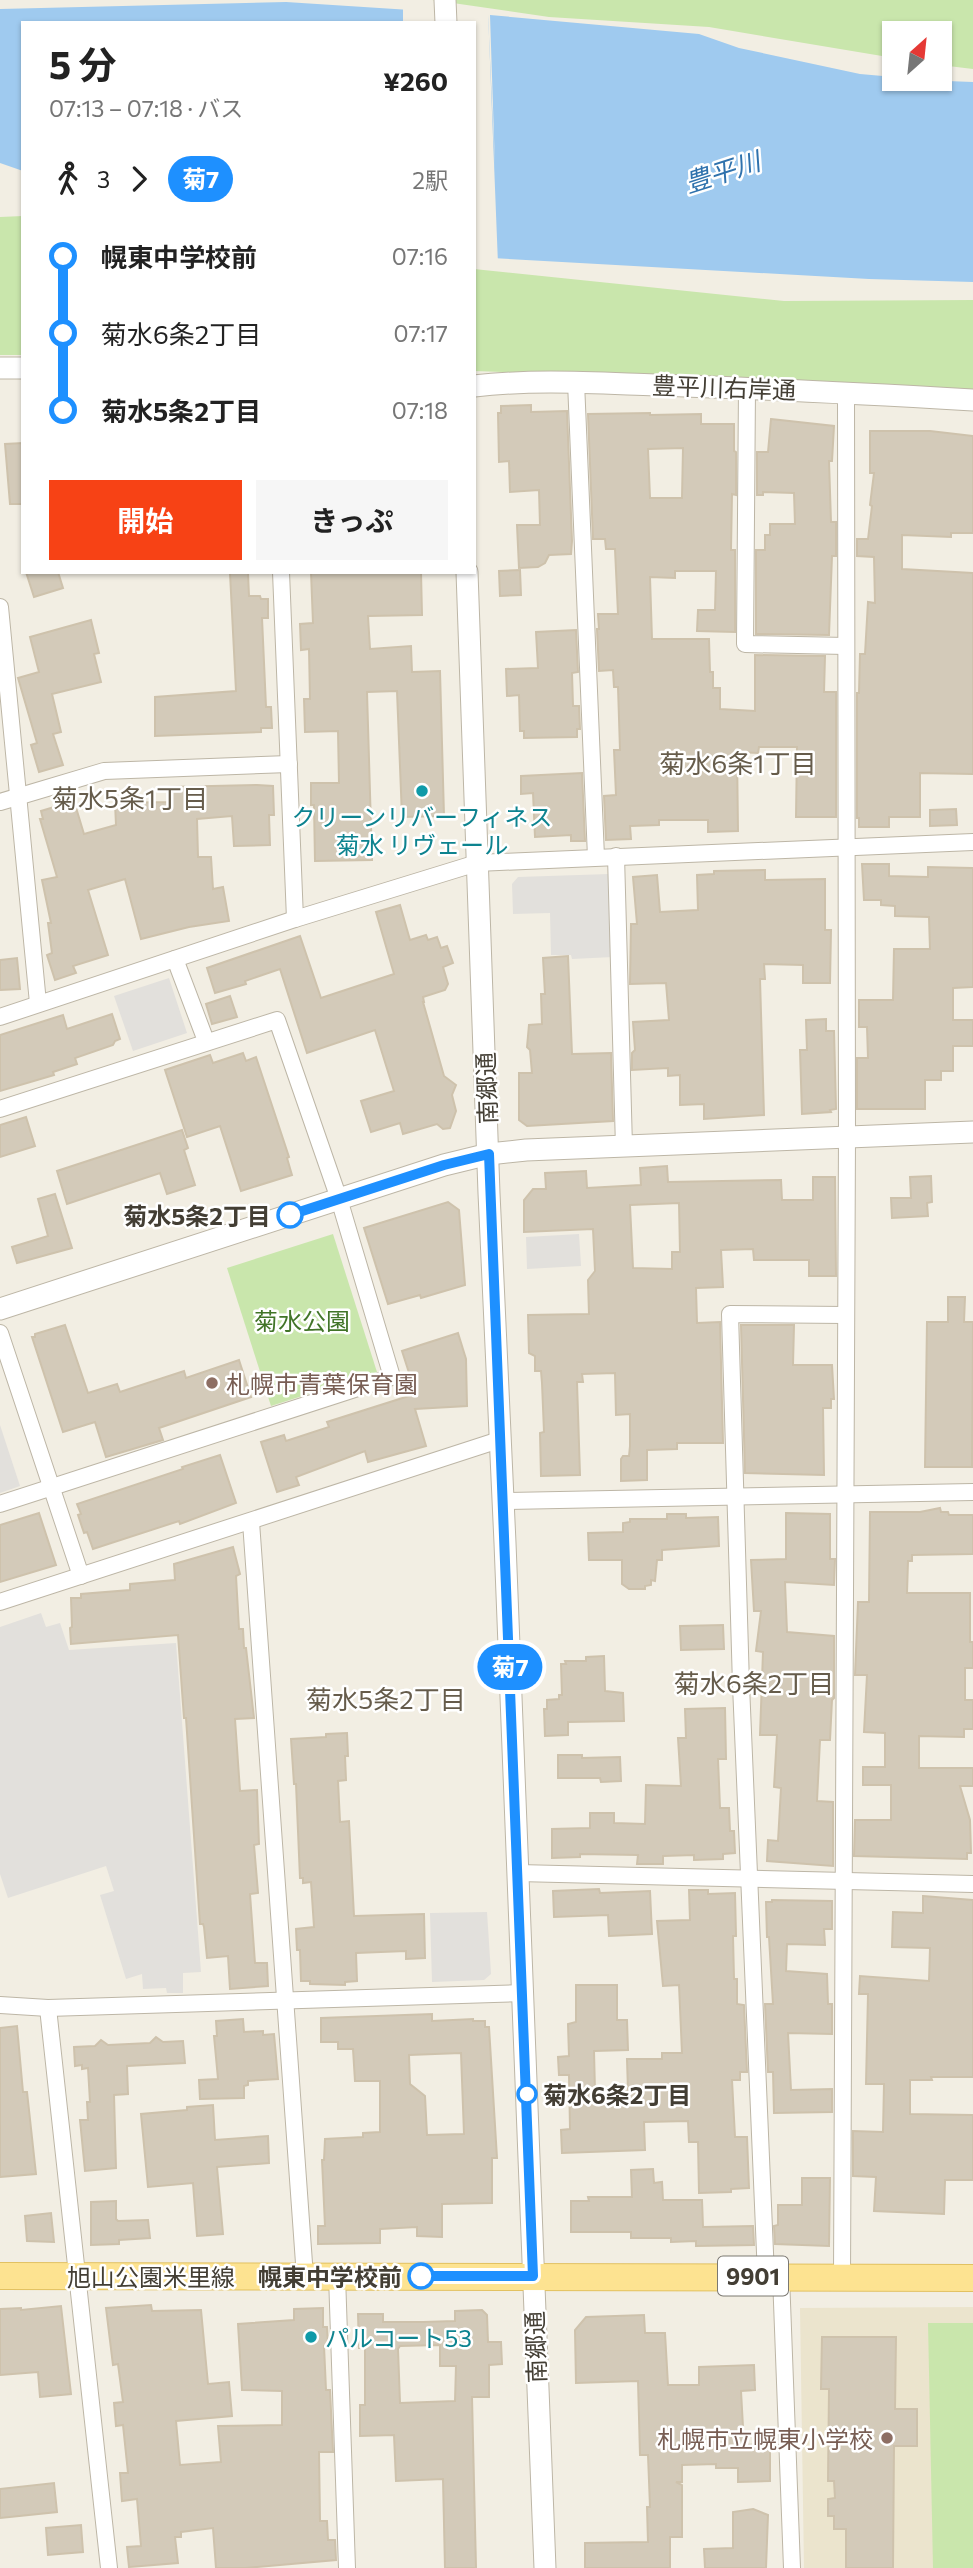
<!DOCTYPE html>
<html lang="ja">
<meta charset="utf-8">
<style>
:root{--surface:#fff;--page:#f6f6f6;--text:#222;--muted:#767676;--accent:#f74215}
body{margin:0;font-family:Commissioner,"Noto Sans JP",sans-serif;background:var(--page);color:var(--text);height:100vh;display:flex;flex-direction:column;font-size:26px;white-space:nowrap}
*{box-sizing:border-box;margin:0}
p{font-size:23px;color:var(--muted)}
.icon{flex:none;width:38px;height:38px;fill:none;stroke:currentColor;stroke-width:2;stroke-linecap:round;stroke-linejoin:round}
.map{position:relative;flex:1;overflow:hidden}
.drawer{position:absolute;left:21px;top:21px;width:455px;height:553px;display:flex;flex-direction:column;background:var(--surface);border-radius:0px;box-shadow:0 2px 5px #0004}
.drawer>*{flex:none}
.badge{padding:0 14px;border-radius:23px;font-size:24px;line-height:46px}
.needle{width:46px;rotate:27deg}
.controls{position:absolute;left:882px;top:21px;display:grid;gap:14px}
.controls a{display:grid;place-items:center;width:70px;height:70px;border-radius:0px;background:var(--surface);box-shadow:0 2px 5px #0004;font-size:35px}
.map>.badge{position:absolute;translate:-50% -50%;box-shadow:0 0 0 4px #fff}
.legs{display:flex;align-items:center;gap:10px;height:77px;padding:0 28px;font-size:23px}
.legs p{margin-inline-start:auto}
.overview{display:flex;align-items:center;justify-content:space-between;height:119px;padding:0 28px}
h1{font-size:38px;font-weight:700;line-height:52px}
.action{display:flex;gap:14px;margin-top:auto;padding:14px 28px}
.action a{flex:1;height:80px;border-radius:0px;background:var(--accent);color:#fff;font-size:28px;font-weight:700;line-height:80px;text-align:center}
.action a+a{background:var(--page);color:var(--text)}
ul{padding:0 28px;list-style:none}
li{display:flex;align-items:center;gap:24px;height:77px;font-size:26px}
li i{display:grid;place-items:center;width:10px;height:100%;margin:0 9px;background:currentColor}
li i::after{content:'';width:18px;height:18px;margin:-9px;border:5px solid;border-radius:50%;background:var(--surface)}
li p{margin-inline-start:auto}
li:first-child i{background:linear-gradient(#0000 50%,currentColor 0)}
li:last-child i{background:linear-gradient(currentColor 50%,#0000 0)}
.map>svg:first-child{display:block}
</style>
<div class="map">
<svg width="973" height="2568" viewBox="0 0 973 2568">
<rect width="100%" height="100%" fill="#f2eee3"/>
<path fill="#ebe4cd" d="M973 2307V2568H804L800 2308Z"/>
<g fill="#c9e6ac">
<path d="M432 0H973V69L940 65V33H894V58L709 27 549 17Z"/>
<path d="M23 216V355H0V217Z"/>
<path d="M474 269 784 301 973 300V391L782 381 474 371Z"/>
<path d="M333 1234 377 1372 271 1406 227 1268Z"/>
<path d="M928 2323H973V2568H933Z"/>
</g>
<g fill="#e2e0dc">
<path d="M609 874 613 957 572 959 571 955H551L550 913 513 914 512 884 518 877Z"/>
<path d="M169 978 187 1033 133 1051 114 996Z"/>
<path d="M579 1234 581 1266 527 1269 526 1237Z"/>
<path d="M0 1425 20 1486 0 1493Z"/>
<path d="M41 1613 46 1627 60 1623 69 1650 176 1643 201 1972 183 1973V1993H167L166 1988 143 1989 142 1974 126 1979 100 1895 114 1891 106 1866 8 1898 0 1874V1627Z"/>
<path d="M487 1912 491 1974 484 1980 432 1982 430 1913Z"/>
</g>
<path fill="#9fcaef" d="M286 2 488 15 495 168 490 15 699 34 739 48 860 74 894 77V79L973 82V282L869 279 474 257V23H23V171L0 163V9Z"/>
<path fill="#f2eee3" d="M403 6 488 11 498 264 474 261V23H403Z"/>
<g fill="#d3cab9" stroke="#cec2ac" stroke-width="2" fill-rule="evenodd">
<path d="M531 405V412L567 411 572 541 571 554 549 555 545 563 538 567 519 568 517 525H540L539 490 510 492 509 461 499 462 498 413H501V406Z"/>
<path d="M650 413V415L701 414V424H734V451L736 452V495L732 494 731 550H735V632L697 631 698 610H715L716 571H675V578L650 577 652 639H709L710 672H713V688H720V709L755 711V655L825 656 824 692H836V817H796L797 747H759L758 753 737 752 738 831 708 832V820H659V825L630 826 631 839 606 840 604 796 616 795 614 750H620L618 687H614L613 670 599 671 597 629H599L598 614H618L615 549H606L605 539H593L588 414ZM683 448 682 498H650L648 449Z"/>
<path d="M771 419 834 426 832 461H829L831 522H836V556H832L829 635 756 634V550H765V535H770V524H795L794 493 763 492V495H757V452H768Z"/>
<path d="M870 431H930L973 436V533H951V537L902 535V569L973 573V774L920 773V817H889V827H859V818H857V693H859L860 654H865L868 602 875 603 874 557 857 556V539H868L872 506 870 505 874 473H870Z"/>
<path d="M23 443V504H10L5 444Z"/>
<path d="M520 570 521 595 500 596 499 571Z"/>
<path d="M26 572H58L63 588 34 597Z"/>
<path d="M311 572H421L422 615 368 616 370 649 411 646 412 672 440 671 444 816 402 817 397 691 367 692 372 860 315 861 314 805H311V783H339L338 731 305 732 304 699H310L309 649 301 650 300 624 313 623Z"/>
<path d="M230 573H248L249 596H260L261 599H268V618H262L266 707H271L272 728H261V732L155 736V697L236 691Z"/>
<path d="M91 620 99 653 94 654 101 682 52 694 61 732 53 734 63 765 39 772 31 745 37 743 18 678 39 672 30 637Z"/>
<path d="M576 630 578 672 572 673 573 706H579L580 729H577V737L524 738V731H520L519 695 507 696 506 669 538 668 536 632Z"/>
<path d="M582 773 585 841H571V835L535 837 533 793 521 794V776Z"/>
<path d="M257 785 273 786 274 815H269L270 845 234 846 232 816 197 819 198 857H211L213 889 223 887 229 921 189 927 141 939 125 879 88 890 108 955 73 966 76 973 55 980 47 955 52 953 48 923H51L42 880 57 877 40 819H43L41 811 74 801 84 834 116 825 115 803 168 802V787Z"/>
<path d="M956 809 957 825 930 826V810Z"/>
<path d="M862 864H889V876L928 877V867L973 868V987L953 988V1020H973V1046H953V1071H941V1080H925V1109H857V1058H868L867 1027H859V1000H893L894 949H930L929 917 895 916V906L881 905V900H864Z"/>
<path d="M765 870V880L825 879V930H831L830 983H803V965L764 964 765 979H760L764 1115 704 1119V1104L680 1105V1075L668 1076V1068L632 1070V1053L635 1050 633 1022 669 1020 666 983 630 984 631 924H637L633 877 657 875 660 912 698 910 697 875 714 874V871Z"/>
<path d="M400 905 410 940 426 935 428 940 437 937 441 948 447 946 453 963 443 967 448 984 445 990 423 997 424 1002H423L444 1076 456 1085 452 1095 456 1111 450 1128 443 1129 437 1124 403 1134 400 1123 371 1132 361 1101 394 1091 375 1030 307 1053 280 969 245 981 246 984 215 993 207 968 300 936 321 998 394 974 376 912Z"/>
<path d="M568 956 572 1054 611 1053 613 1121 527 1126 519 1120V1073H532L530 1050 527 1047 529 1025 542 1024 541 994H545L543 958Z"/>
<path d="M17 958 20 989 0 990V960Z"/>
<path d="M230 996 237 1017 212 1024 206 1004Z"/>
<path d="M112 1014 120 1039 115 1041 113 1045 75 1058 77 1064 53 1072 54 1075 0 1091V1035L63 1015 67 1029Z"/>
<path d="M826 1019V1031H834L836 1109 830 1110 831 1112 802 1114 800 1050H807L806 1020Z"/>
<path d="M243 1053 246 1061 256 1057 289 1157 287 1158 292 1175 241 1191 220 1126 187 1137 165 1070 210 1055 213 1063Z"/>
<path d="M26 1117 35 1146 0 1157V1125Z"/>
<path d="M182 1130 188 1148 184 1150 195 1185 167 1194 160 1173 67 1204 57 1171Z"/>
<path d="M667 1166 668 1182 781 1180 782 1200H813V1177H835L836 1276H809V1260H754L753 1249 721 1250 723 1287 696 1288 697 1323 720 1322 723 1443H677V1449L647 1450V1480L621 1481V1459L623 1456H629L630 1446V1414L616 1415 615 1373 582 1374 583 1382H577L580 1475 541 1476 540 1433 544 1432 542 1383 541 1371H535V1356L529 1353 528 1315 589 1314 588 1280 595 1271 593 1229 524 1232V1200L533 1189H546L545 1173 586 1171 587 1188 641 1185 640 1168ZM679 1203 680 1252H672V1269L633 1268 630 1205Z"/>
<path d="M931 1176 932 1202 927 1203 928 1216 892 1218 891 1198H911L910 1177Z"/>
<path d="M55 1194 72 1248 17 1263 12 1247 48 1236 38 1199Z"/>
<path d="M448 1202 459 1210 465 1285 421 1298 420 1295 388 1304 364 1228Z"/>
<path d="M948 1297H965L964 1322H973L972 1467H925L927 1322H948Z"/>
<path d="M65 1325 88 1393 117 1384 120 1392 184 1371 186 1378 239 1360 251 1397 159 1428 163 1440 106 1457 95 1422 63 1432 32 1337H35V1334Z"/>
<path d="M741 1325H794L793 1365H832L834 1399H831V1408H823L824 1475 745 1473Z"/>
<path d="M458 1333 466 1359 467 1406 415 1409 426 1446 368 1462 365 1451 296 1477 299 1485 277 1492 261 1442 284 1435 286 1441 329 1427 327 1422 412 1395 407 1380 411 1379 402 1351Z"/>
<path d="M220 1455 236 1503 180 1524 179 1521 93 1549 87 1532 84 1533 78 1515 81 1514 77 1504 183 1469 182 1467Z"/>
<path d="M940 1508 941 1512H948L949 1515H973V1554L912 1555V1561H908L907 1593H970V1642H973V1668H965V1700H973V1729H964V1737L919 1736V1768H973V1786H960L970 1820 971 1853H967V1859L854 1856 855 1820H891V1785H863V1767H885V1733L864 1732 867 1675H855L858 1602H869L870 1512H920Z"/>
<path d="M39 1513 56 1565 0 1582V1525Z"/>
<path d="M786 1513 830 1514V1559H835L834 1585 785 1582 787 1632 834 1636V1698L832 1700 830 1740H820L817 1801 833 1802V1866L767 1861 768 1840 778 1841 781 1788 774 1787 777 1735H760L763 1652 756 1651 761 1611H754L751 1560 786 1559Z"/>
<path d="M667 1514H686V1518L718 1517 719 1546 662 1550V1560H657L655 1581 651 1580V1585L645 1586V1589H629L622 1584V1560H589L588 1533 623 1532V1523L630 1522V1519H667Z"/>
<path d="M233 1547 240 1574 236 1576 239 1629H243L244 1648H246L254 1718 235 1719 240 1791 257 1790 259 1844 254 1845 258 1893 250 1894 255 1963H267L268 1986 230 1989 228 1956 207 1958 204 1927 203 1924H200L186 1718H184L178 1635 71 1644 70 1628 72 1627 71 1598H81V1594L130 1590V1584L175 1580 174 1564Z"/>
<path d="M723 1625 724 1649 681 1650 680 1626Z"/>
<path d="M604 1656 605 1691 623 1693 624 1721 568 1722V1735L545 1736 544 1709H547V1700L559 1699V1695H562L561 1664H566L565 1661H586V1657Z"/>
<path d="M725 1708 726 1759H718L720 1808H729L730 1831H734L735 1853 723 1854V1859L694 1860V1855L663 1856V1864H637L638 1855 580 1854V1857L552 1858V1829L590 1828V1813H614V1823L645 1824 646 1785 681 1786 678 1738H686L685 1709Z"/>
<path d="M347 1733 348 1756H345L346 1780 338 1781 340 1822 349 1821 354 1916 424 1914 425 1958 406 1959V1951L356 1953 357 1981 345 1982V1985L310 1984V1981H301L300 1950H297L296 1929 314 1927 311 1882 303 1883V1878H300L296 1784H294L291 1739 326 1737V1734Z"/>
<path d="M558 1755H582V1758L620 1757 621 1781 601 1782 600 1778H558Z"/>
<path d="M599 1889 600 1893 650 1891 652 1934 609 1936 608 1915 554 1917 553 1891Z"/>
<path d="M689 1890H708V1894L735 1893 736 1936H733L734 1979H737V2004L744 2005 747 2072H740V2080H732L735 2137H747L749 2188 731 2189V2192L699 2193 698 2142H689L688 2121 644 2122 645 2150 562 2153 561 2130 570 2129 569 2075H559L558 2057 569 2056 568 2024 576 2022V1985H617V2020H627L628 2050 594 2051 595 2092 628 2091 627 2059H662V2053H682L679 1985 663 1986 657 1921 690 1920Z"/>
<path d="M923 1896 973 1900V2077H931L932 2080H910V2114L973 2115V2180H945L944 2214 874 2211 876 2177 853 2176V2131L883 2132 884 2084H866L868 1994H859L860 1976 929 1981 930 1948 892 1947 893 1912 923 1913Z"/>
<path d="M772 1900 832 1901V1929H824L825 1945 787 1944 786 1971 827 1974 828 2004H832V2034L788 2033 791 2090 832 2089V2112L774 2113 773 2072H768L765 2004H773L769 1937H767L766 1902H772Z"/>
<path d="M432 2014V2021L473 2019V2021H485V2027H489L497 2158H492V2203L442 2204V2237L417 2236V2227L380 2229V2243L318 2244V2226H325L322 2160H324L325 2139 363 2137V2133L380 2132V2081H355L353 2049H338V2042H321V2018ZM461 2053 464 2134 427 2135 425 2096 410 2084 409 2055Z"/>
<path d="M243 2019 244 2032 263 2031V2035L274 2034 278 2079 248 2081V2085L244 2086V2098L200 2099 199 2080 218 2079 214 2036H217L216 2021Z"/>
<path d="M17 2026 23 2092H27L36 2174 0 2177V2028Z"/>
<path d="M156 2037 163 2042 183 2041 185 2063 127 2066 128 2094 114 2095 116 2168 85 2171 80 2120H88L87 2102H90L88 2068 82 2069V2065L75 2066 74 2047 95 2046 101 2040 108 2045 150 2043Z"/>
<path d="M213 2105 215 2140 268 2136 269 2163 217 2167 223 2234 197 2236 193 2183 148 2187 141 2114 187 2110V2107Z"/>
<path d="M653 2169 654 2183 662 2182 663 2200H702L703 2227 753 2226 754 2245 696 2246V2241L671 2242V2238H631V2232H571V2201H589L588 2197H632L631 2170Z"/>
<path d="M802 2178H830L829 2246 775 2244 774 2226 778 2225V2205H802Z"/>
<path d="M116 2201V2219L118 2221 148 2220 150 2238 119 2240V2244L91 2245V2202Z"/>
<path d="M51 2213 54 2242 27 2241 25 2216Z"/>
<path d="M151 2305 152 2311 201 2310 208 2384 229 2382 232 2416 176 2421 180 2465 221 2462 218 2426 282 2425V2391L242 2390 238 2324 294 2320V2309L323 2308V2327H327L328 2346H324L326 2390H330L333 2452H319L320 2521H327L328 2540H335L336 2560 246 2568H216L213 2528 181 2532V2537H175L178 2563 129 2567 127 2547 141 2546 137 2499 122 2501 120 2473H128L123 2425 116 2426 114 2403 123 2402 118 2364 113 2365 106 2308Z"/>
<path d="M61 2306 71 2394 40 2397 38 2372 0 2375V2309L21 2308V2310Z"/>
<path d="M482 2310 487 2315 488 2342H501L502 2364 489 2365V2397H472L476 2568H445L443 2479 396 2481 394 2435 360 2436V2405H365V2348H359L358 2314H383V2322H423L455 2321V2311ZM440 2345V2366H456L455 2401 400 2403 398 2349 400 2346Z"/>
<path d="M644 2315 645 2333H665L668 2385H699V2367L754 2365 755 2390 741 2391 744 2445 770 2444V2481L738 2482V2468H716V2464L682 2465V2482H676L682 2485V2537H670V2568H585V2543L648 2542 647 2507H650L648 2455H640L638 2381 576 2383 575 2330 586 2317Z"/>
<path d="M822 2337H896L895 2409H917V2446H894L893 2568H846V2529H834V2516H828V2499L835 2498 834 2481H828L829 2389H821Z"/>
<path d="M54 2483 57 2512 0 2518V2489Z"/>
<path d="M753 2509 768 2515 766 2568H705L704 2549 733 2548V2512Z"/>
<path d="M81 2525 83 2552 48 2555 46 2528Z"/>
</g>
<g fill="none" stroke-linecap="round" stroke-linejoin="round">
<g stroke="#bdb6a6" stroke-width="18">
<g id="minor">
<path d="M576 382 596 857"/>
<path d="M747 388 745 644 846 646"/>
<path d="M281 572 295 919"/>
<path d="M0 607 38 1003"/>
<path d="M0 802 104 771 289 764"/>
<path d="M616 856 624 1147"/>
<path d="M175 959 206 1041"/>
<path d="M0 1017 295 919 477 863 973 842"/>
<path d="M0 1109 277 1020 339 1199 392 1377 0 1504"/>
<path d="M0 1333 81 1576"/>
<path d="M503 1501 973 1492"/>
<path d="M251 1522 305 2277"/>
<path d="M0 1602 499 1440"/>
<path d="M518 1873 973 1884"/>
<path d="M0 2005 48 2008 523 1993"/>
<path d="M48 2008 109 2568"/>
<path d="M337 2276 347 2568"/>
<path d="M766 2276 741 1685 730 1314 845 1315"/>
<path d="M781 2276 792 2568"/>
<path d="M842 2277 847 1137 846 393"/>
</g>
</g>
<g stroke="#bdb6a6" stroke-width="23">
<g id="tertiary">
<path d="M445 0 446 23"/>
<path d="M0 368H23"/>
<path d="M474 386C534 379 595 383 655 385 761 388 867 394 973 400"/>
<path d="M467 572 489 1193 505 1543 545 2568"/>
<path d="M0 1309 444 1165 489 1154 526 1150 973 1132"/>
</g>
</g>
<g stroke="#e2c161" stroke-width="28">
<path id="primary" d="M0 2276 973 2278"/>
</g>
<use href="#minor" stroke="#fff" stroke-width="16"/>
<use href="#tertiary" stroke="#fff" stroke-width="21"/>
<use href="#primary" stroke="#fde391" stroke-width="26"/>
</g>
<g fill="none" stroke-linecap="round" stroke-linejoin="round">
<g stroke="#fff" stroke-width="16">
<path id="line-1" d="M290 1215 444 1165 489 1154 533 2276H421"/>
</g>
<use href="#line-1" stroke="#1e90ff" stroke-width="10"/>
</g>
<g fill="#0f9aa8" stroke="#fff" stroke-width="2.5">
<circle cx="422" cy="791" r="7"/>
<circle cx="311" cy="2337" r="7"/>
</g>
<g fill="#fff" stroke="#1e90ff" stroke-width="3.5">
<circle cx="290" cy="1215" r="12"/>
<circle cx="527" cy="2094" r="9"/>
<circle cx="421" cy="2276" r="12"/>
</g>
<g fill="#8d6e63" stroke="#fff" stroke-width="2.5">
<circle cx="212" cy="1383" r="7"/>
<circle cx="887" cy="2438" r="7"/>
</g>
<g text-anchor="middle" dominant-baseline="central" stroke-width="5" stroke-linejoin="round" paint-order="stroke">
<rect fill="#fff" stroke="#7b7871" stroke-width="2" x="718" y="2256.5" width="70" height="39" rx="5"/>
<g font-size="23" font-weight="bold" fill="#433e34">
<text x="753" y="2276">9901</text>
</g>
<g font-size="24" fill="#433e34" stroke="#fff">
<text transform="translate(724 387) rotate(2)">豊平川右岸通</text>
<text transform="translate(486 1088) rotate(-92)">南郷通</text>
<text x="151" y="2276">旭山公園米里線</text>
<text transform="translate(535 2347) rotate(-92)">南郷通</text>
</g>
<g font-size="24" fill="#0d838f" stroke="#fff">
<text x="422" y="816">クリーンリバーフィネス<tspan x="422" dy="28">菊水 リヴェール</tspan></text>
<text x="325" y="2337" text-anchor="start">パルコート53</text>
</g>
<g font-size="24" font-weight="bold" fill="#433e34" stroke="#fff" text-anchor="end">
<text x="271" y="1215">菊水5条2丁目</text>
<text x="543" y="2094" text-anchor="start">菊水6条2丁目</text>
<text x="402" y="2276">幌東中学校前</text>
</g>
<g font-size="24" fill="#417428" stroke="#fff">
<text x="302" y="1320">菊水公園</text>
</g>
<g font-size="24" fill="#785e54" stroke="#fff" text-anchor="start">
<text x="226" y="1383">札幌市青葉保育園</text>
<text x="873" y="2438" text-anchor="end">札幌市立幌東小学校</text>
</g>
<g font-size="26" font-style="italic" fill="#2f72ad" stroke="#fff">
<text transform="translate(722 171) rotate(-18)">豊平川</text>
</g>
<g font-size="26" fill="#665c4b" stroke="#fff">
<text x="738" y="762">菊水6条1丁目</text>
<text x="130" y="797">菊水5条1丁目</text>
<text x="754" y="1682">菊水6条2丁目</text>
<text x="386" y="1698">菊水5条2丁目</text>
</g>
</g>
</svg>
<div class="controls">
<a><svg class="needle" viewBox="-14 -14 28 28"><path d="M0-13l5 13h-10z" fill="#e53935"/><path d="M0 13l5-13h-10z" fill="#767676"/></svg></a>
</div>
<b class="badge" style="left:510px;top:1667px;background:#1e90ff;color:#fff">菊7</b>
<section class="drawer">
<div class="overview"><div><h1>5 分</h1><p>07:13 – 07:18 · バス</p></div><b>¥260</b></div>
<div class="legs"><svg class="icon" aria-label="walk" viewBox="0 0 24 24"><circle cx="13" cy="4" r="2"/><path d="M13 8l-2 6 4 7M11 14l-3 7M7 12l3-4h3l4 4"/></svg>3<svg class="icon" aria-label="forward" viewBox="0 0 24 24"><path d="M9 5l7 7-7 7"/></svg><b class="badge" style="background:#1e90ff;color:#fff">菊7</b><p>2駅</p></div>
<ul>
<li><i style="color:#1e90ff"></i><b>幌東中学校前</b><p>07:16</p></li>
<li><i style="color:#1e90ff"></i><span>菊水6条2丁目</span><p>07:17</p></li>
<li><i style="color:#1e90ff"></i><b>菊水5条2丁目</b><p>07:18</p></li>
</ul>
<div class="action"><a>開始</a><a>きっぷ</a></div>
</section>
</div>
